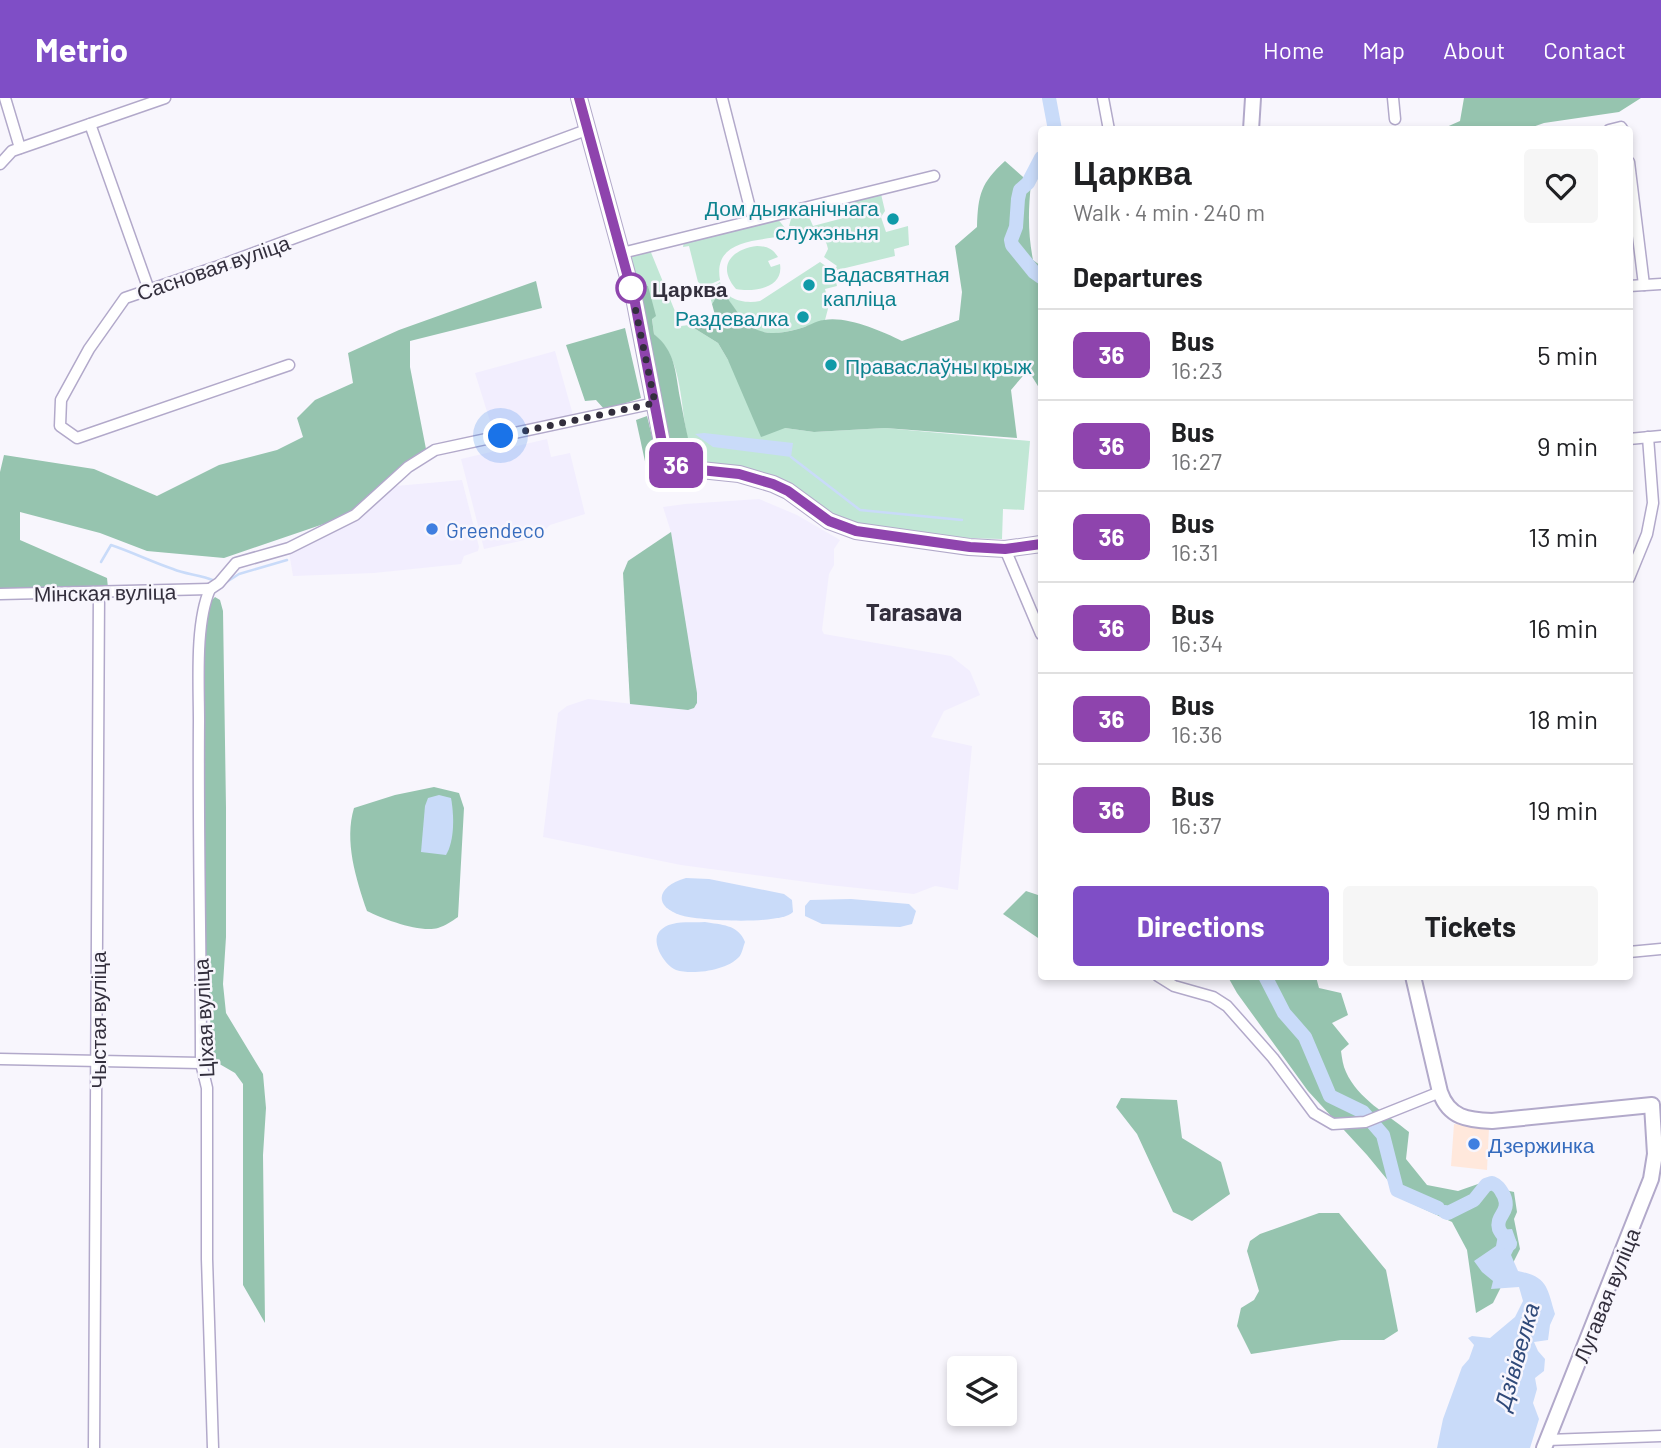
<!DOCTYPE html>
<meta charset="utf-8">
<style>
:root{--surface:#fff;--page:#f6f6f6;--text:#202124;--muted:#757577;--line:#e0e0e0;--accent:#7f4ec6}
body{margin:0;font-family:Barlow,sans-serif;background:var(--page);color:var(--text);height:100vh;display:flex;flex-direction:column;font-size:26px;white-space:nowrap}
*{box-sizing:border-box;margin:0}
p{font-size:23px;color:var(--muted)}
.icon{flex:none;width:38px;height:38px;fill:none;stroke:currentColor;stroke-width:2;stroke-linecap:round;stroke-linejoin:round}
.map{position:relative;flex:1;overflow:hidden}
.side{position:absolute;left:1038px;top:28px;width:595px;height:854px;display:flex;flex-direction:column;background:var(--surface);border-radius:7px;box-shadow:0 4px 10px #0003}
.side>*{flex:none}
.badge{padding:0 14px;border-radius:10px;font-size:24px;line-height:46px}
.fabs{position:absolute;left:947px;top:1258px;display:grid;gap:14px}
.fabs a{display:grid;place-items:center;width:70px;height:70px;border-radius:7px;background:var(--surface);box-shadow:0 4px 10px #0003;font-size:35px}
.you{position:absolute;width:35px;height:35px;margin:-18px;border:5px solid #fff;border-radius:50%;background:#1a73e8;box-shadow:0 0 0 10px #1a73e833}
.map>.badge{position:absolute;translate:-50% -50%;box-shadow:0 0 0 4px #fff}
h2{padding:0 35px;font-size:26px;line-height:63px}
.round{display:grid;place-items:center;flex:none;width:74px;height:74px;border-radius:7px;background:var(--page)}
.summary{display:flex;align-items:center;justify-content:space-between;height:119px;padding:0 35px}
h1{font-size:33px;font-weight:700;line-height:52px}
.cta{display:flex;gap:14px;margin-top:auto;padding:14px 35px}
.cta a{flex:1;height:80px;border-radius:7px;background:var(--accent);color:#fff;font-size:28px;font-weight:700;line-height:80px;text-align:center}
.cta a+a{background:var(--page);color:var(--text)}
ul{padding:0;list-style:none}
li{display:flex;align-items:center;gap:21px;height:91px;padding:0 35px;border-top:2px solid var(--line)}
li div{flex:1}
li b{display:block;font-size:26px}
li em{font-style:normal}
li .badge{min-width:77px;font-weight:700;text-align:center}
header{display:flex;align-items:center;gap:42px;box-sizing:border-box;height:98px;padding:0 35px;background:var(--accent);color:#fff}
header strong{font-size:33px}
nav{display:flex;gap:38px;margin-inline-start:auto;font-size:24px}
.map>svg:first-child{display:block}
</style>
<header>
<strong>Metrio</strong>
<nav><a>Home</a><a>Map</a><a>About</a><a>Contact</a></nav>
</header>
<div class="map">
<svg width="1661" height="1350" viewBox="0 0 1661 1350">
<rect width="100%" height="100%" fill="#f8f6fd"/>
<path fill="#ffe8dc" d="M1454 1026 1489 1030 1487 1072 1451 1068Z"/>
<g fill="#f2eefe">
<path d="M555 253 573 317 494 336 475 275Z"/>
<path d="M547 341 551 359 570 355 585 416 550 427 538 439 484 451 461 361Z"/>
<path d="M462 382 479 449 478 453 464 458 461 466 374 475 293 478 289 454 359 422 396 388Z"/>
<path d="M759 401 797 417 840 442 834 451V467L829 476 822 532 824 536 951 558 970 573 980 597 944 613 931 639 972 648 958 792 935 788 914 796 829 787 681 767 543 739 558 615 567 608 588 601 688 612 671 434 663 409 685 406Z"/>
</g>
<g fill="#c1e7d5">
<path d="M881 96 885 113 881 119 886 134 908 128 909 147 894 151 895 158 833 173 837 188 825 191 829 207 825 222C801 230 765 246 744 224 736 214 729 202 721 191L712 206 708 192 720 184C725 202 744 206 760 203L820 164 833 173 837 168 824 159 828 151C825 134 812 134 798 136L795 128H789L793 114H807L813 128 851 118 850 104Z"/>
<path d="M777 120 785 130 784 138C755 143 713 142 720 182L704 189 698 184 689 148 683 149 684 144Z"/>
<path d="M757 148C767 148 773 151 778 159L768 163 771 169 780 166C784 191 753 194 736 191 716 168 732 151 757 148Z"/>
<path d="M650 152 681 228 689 227 718 245 728 262 785 330 814 334 885 330 1030 343 1024 412 1003 411 1002 441 959 440 857 426 828 415 774 378 755 372 695 364C692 353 687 343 686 332 680 299 681 259 654 236L648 188 636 183 630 163 632 158Z"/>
</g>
<g fill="#96c4af">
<path d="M1464 0H1641L1619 14 1544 25 1527 31H1442L1460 23Z"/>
<path d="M1005 63 1031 86C1028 113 1028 136 1033 162L1041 168V293L1028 272 1011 292 1017 340 885 330 814 334 785 330 761 339 728 262 718 245 689 227 715 217 712 206 721 191C745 224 752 244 798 231 807 229 815 223 824 222 848 218 881 233 902 243L959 222 962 194 955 148 977 129C978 96 981 85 1005 63Z"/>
<path d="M536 183 542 210 410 243V269L426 351 413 359 350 417 224 460 147 453 100 435 20 414V442L107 480 108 490 0 491V374L4 357 94 371 157 398 219 367 277 352 303 339 297 320 315 302 353 285 348 255 399 232Z"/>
<path d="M636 183 648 188 656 218 652 221 654 236C676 254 675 274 680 300 684 320 687 339 693 359H687L668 348 633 193Z"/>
<path d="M625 230 641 300 605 312 596 302 585 303 566 247Z"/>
<path d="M647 318 664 387 651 391 636 322Z"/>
<path d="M671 434 697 595V605L694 610 688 612 630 606 623 475 628 463Z"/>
<path d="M215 499 220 502 223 513 226 710V839L223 886 226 915 263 976 266 1010 263 1057 265 1225 243 1187V986L235 975 216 964 212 949 199 755 203 532 207 507Z"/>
<path d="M434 689 459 695 464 710 458 819C452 823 445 828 438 830 420 835 383 821 367 813 356 781 344 743 354 710L395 697Z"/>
<path d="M1026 793 1041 798V842L1003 816Z"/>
<path d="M1228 879H1316L1319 890 1341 895 1348 917 1332 925 1349 946 1341 953C1342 960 1343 968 1346 974 1358 1001 1387 1016 1409 1034L1406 1061 1427 1087 1458 1093 1478 1086 1514 1094 1517 1114 1514 1121 1520 1151 1493 1205 1476 1215 1467 1152 1452 1124 1404 1102 1367 1057 1308 993 1237 895Z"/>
<path d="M1121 1000 1177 1002 1182 1040 1221 1064 1230 1096 1192 1123 1173 1114 1137 1036 1116 1009Z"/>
<path d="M1319 1115H1339L1386 1172 1398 1233 1384 1242H1341L1251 1256 1237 1228 1241 1210 1254 1202 1259 1193 1247 1153 1250 1143 1260 1136Z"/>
</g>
<g fill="#c9dbf9">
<path d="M704 335 793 345 791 359 713 349 695 336Z"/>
<path d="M439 697 451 700C454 716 455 742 446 757L421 754 425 708 428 700Z"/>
<path d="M686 780 709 781 784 796 792 802 793 814C781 827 699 823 680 817 651 807 659 787 686 780Z"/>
<path d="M851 801 909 806 916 813 912 826 900 829 822 826 805 818V808L810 802Z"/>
<path d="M705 824C721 827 738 826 745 844 743 849 742 856 739 859 726 873 692 877 676 872 664 867 648 841 662 831 672 822 692 825 705 824Z"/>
<path d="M1512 1131 1517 1145 1511 1157 1518 1173C1548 1179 1547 1190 1555 1216L1550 1227 1548 1242 1534 1244 1538 1253 1545 1261 1544 1273 1535 1280 1537 1291 1533 1305 1539 1321 1530 1350H1437L1443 1321 1462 1269 1469 1261 1474 1247 1468 1240 1472 1238 1490 1240 1515 1219 1523 1203 1519 1189 1491 1191 1493 1183 1482 1174 1474 1163 1496 1148 1499 1132Z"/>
</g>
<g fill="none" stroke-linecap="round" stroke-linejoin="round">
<g stroke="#c9dbf9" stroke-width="2.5">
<path d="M791 359 860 412 962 422"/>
<path d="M101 464 111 447C132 454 152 464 173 471 187 477 199 476 215 483"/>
<path d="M225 485 239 476 287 462"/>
</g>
<g stroke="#c9dbf9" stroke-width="14">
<path d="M1049 0 1055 32"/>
<path d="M1041 60 1028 85 1020 92 1018 101 1016 129 1011 142 1012 147 1034 174 1041 179"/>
<path d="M1265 878 1284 915 1305 939 1330 998 1363 1014 1383 1037 1397 1092 1438 1110"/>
<path d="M1445 1114 1448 1115 1474 1102 1486 1087 1492 1085C1499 1088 1500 1091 1504 1098 1511 1115 1495 1117 1499 1131 1501 1136 1507 1142 1510 1146"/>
</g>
<g stroke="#b2a9ca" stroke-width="13">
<g id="street">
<path d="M5 0 20 50"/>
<path d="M722 0 753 122"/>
<path d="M1103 0 1109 32"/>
<path d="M1393 0 1395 21"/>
<path d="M90 26 149 192"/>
<path d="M1609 32 1621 29 1623 32"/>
<path d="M1629 64 1644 187"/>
<path d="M0 66 12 53 165 0"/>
<path d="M622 155 934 78"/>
<path d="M1629 188 1661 186"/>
<path d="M289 267 77 340 60 328 61 302 89 251 125 200 216 169 589 31"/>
<path d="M1629 341 1661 338"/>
<path d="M1005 451 1041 536"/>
<path d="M1629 480 1647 436 1653 405 1648 339"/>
<path d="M210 491C195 525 199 585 199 623 198 737 201 851 201 965L207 990V1161L213 1350"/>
<path d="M210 491 219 485 236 465 289 450 355 417 408 369 435 352 655 305"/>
<path d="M0 496 210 491"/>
<path d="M1629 854 1661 851"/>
<path d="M1158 878 1174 888 1213 899 1227 908 1273 960 1314 1015 1333 1026 1365 1024 1440 994"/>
<path d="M0 961 201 965"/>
<path d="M1547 1342 1661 1338"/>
<path d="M94 1350 99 494"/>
</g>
</g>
<g stroke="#b2a9ca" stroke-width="18">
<g id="secondary">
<path d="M579 0 635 205 663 350 671 364 691 371 739 376 773 386 788 393 829 423 856 433 969 449 1005 451 1041 446"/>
<path d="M1251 32 1253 0"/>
<path d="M1413 878 1440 994C1449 1020 1468 1022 1492 1023L1652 1007 1655 1056 1651 1081 1544 1350"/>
</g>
</g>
<use href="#street" stroke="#fff" stroke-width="10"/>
<use href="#secondary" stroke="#fff" stroke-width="14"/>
</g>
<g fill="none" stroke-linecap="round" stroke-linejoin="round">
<g stroke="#fff" stroke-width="16">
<path id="line" d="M579 0 635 205 663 350 671 364 691 371 739 376 773 386 788 393 829 423 856 433 970 449 1005 451 1041 446"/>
</g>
<use href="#line" stroke="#8e44ad" stroke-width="10"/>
<path stroke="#332f3d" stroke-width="7" stroke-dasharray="0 12.6" d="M501 338 655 305 631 190"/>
</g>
<g fill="#0f9aa8" stroke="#f8f6fd" stroke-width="2.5">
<circle cx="893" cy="121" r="7"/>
<circle cx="809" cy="187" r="7"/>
<circle cx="803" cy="219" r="7"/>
<circle cx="831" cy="267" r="7"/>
</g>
<circle fill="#fff" stroke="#8e44ad" stroke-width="3.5" cx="631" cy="190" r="14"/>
<g fill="#3f7fe0" stroke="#f8f6fd" stroke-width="2.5">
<circle cx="432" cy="431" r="7"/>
<circle cx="1474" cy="1046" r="7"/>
</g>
<g text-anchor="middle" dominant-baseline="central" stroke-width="5" stroke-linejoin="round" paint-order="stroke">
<g font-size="21" fill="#0d838f" stroke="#f8f6fd" text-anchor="end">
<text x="879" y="109">Дом дыяканічнага<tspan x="879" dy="24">служэньня</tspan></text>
<text x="823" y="175" text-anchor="start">Вадасвятная<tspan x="823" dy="24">капліца</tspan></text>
<text x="789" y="219">Раздевалка</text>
<text x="845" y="267" text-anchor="start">Праваслаўны крыж</text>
</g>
<g font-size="21" fill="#332f3d" stroke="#f8f6fd">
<text transform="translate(213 169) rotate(-19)">Сасновая вуліца</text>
<text transform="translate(105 494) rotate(-1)">Мінская вуліца</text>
<text transform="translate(203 920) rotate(-93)">Ціхая вуліца</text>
<text transform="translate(97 922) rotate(-90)">Чыстая вуліца</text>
<text transform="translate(1606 1197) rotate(-68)">Лугавая вуліца</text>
</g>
<g font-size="21" font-weight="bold" fill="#332f3d" stroke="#f8f6fd" text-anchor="start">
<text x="652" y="190">Царква</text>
</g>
<g font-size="21" fill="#366cbe" stroke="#f8f6fd" text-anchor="start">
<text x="446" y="431">Greendeco</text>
<text x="1488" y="1046">Дзержинка</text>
</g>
<g font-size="23" font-style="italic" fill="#2f4979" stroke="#f8f6fd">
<text transform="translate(1516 1258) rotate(-74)">Дзівівелка</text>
</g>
<g font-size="24" font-weight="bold" fill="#332f3d" stroke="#f8f6fd">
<text x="914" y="513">Tarasava</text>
</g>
</g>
</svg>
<div class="fabs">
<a><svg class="icon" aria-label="layers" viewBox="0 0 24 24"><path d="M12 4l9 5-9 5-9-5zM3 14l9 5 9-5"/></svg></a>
</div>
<div class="you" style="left:501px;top:338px"></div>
<b class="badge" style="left:676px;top:367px;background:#8e44ad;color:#fff">36</b>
<section class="side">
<div class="summary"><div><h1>Царква</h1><p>Walk · 4 min · 240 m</p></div><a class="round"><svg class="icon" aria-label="heart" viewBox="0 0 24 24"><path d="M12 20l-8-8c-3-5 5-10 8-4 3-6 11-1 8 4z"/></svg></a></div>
<h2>Departures</h2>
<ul>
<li><span class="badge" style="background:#8e44ad;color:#fff">36</span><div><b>Bus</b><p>16:23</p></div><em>5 min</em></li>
<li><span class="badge" style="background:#8e44ad;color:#fff">36</span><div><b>Bus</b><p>16:27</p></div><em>9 min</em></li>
<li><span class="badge" style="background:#8e44ad;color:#fff">36</span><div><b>Bus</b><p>16:31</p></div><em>13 min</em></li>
<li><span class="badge" style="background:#8e44ad;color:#fff">36</span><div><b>Bus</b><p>16:34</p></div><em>16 min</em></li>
<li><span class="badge" style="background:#8e44ad;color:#fff">36</span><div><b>Bus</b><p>16:36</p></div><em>18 min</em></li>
<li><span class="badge" style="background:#8e44ad;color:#fff">36</span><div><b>Bus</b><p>16:37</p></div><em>19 min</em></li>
</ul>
<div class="cta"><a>Directions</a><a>Tickets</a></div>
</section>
</div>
